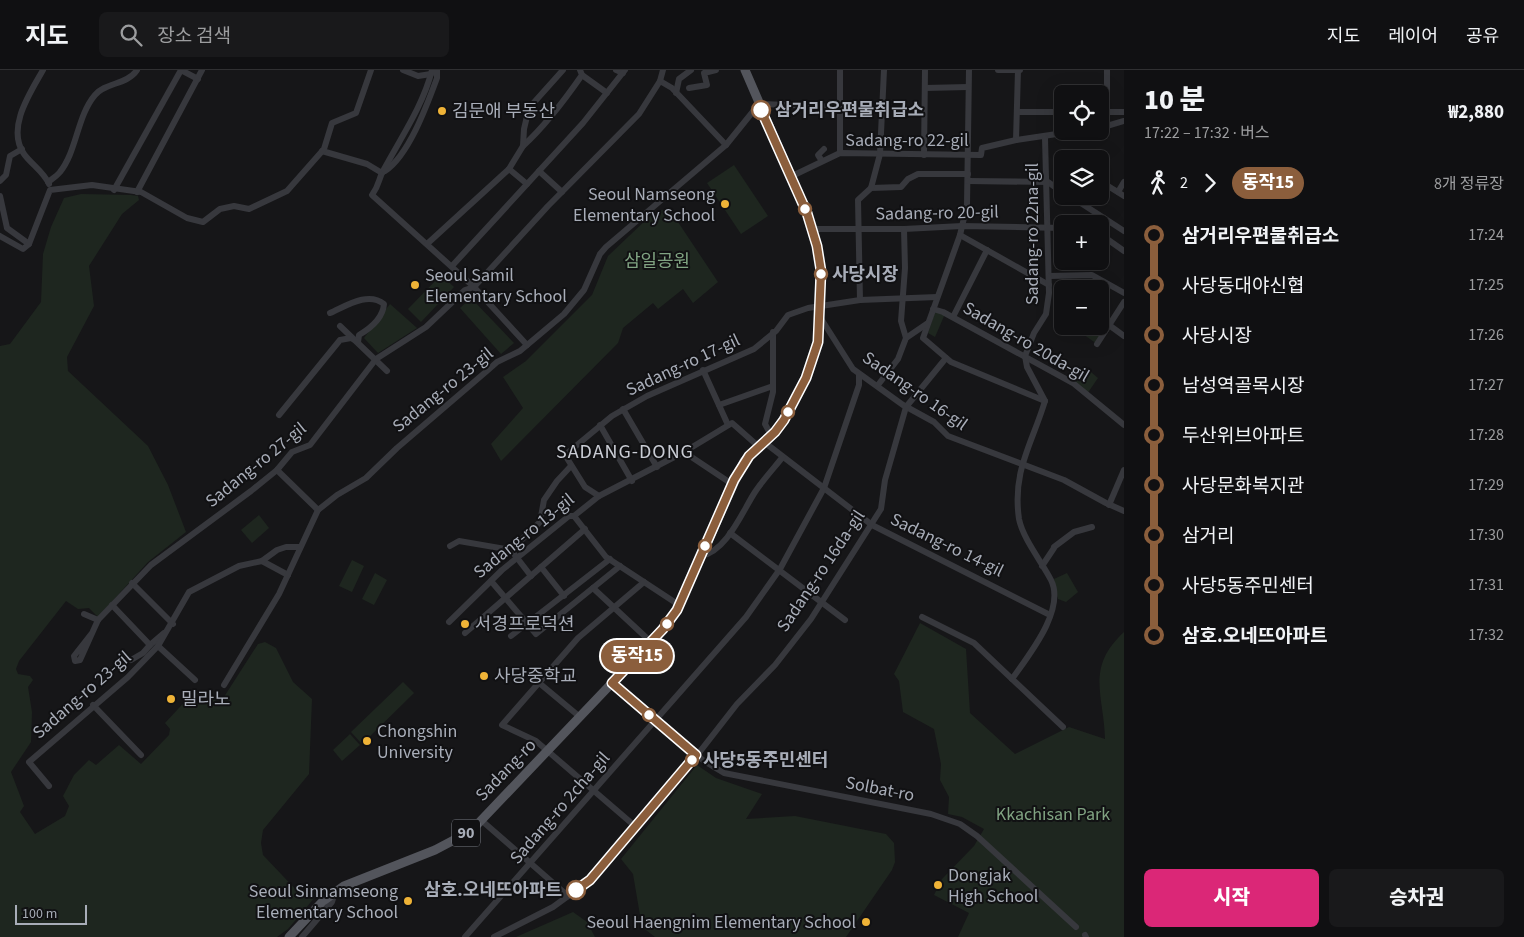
<!DOCTYPE html>
<html lang="ko">
<meta charset="utf-8">
<style>
:root{--surface:#101012;--page:#19191b;--text:#f1f3f6;--muted:#9c9d9f;--line:#303032;--accent:#db2777}
body{margin:0;font-family:"Source Sans 3","Noto Sans KR",sans-serif;background:var(--page);color:var(--text);height:100vh;display:flex;flex-direction:column;font-size:19px;white-space:nowrap}
*{box-sizing:border-box;margin:0}
p{font-size:16px;color:var(--muted)}
.icon{flex:none;width:28px;height:28px;fill:none;stroke:currentColor;stroke-width:2;stroke-linecap:round;stroke-linejoin:round}
.map{position:relative;flex:1;overflow:hidden}
.panel{display:flex;flex-direction:column;background:var(--surface);width:400px}
.panel>*{flex:none}
.badge{padding:0 10px;border-radius:16px;font-size:18px;line-height:32px}
.buttons{position:absolute;left:1054px;top:15px;display:grid;gap:10px}
.buttons a{display:grid;place-items:center;width:55px;height:55px;border-radius:8px;background:var(--surface);box-shadow:0 5px 20px #0002,0 0 0 1px var(--line);font-size:25px}
.scale{position:absolute;left:15px;bottom:12px;width:72px;box-sizing:border-box;padding-left:5px;border:2px solid #a8adb8;border-top:0;font-size:14px;line-height:18px;white-space:nowrap;color:#a8adb8;-webkit-text-stroke:4px #111113;paint-order:stroke}
.map>.badge{position:absolute;translate:-50% -50%;box-shadow:0 0 0 2px #fff}
.legs{display:flex;align-items:center;gap:8px;height:55px;padding:0 20px;font-size:16px}
.legs p{margin-inline-start:auto}
.head{display:flex;align-items:center;justify-content:space-between;height:85px;padding:0 20px}
h1{font-size:28px;font-weight:800;line-height:38px}
.primary-button{display:flex;gap:10px;margin-top:auto;padding:10px 20px}
.primary-button a{flex:1;height:58px;border-radius:8px;background:var(--accent);color:#fff;font-size:20px;font-weight:800;line-height:58px;text-align:center}
.primary-button a+a{background:var(--page);color:var(--text)}
ul{padding:0 20px;list-style:none}
li{display:flex;align-items:center;gap:18px;height:50px;font-size:19px}
li i{display:grid;place-items:center;width:8px;height:100%;margin:0 6px;background:currentColor}
li i::after{content:'';width:12px;height:12px;margin:-6px;border:4px solid;border-radius:50%;background:var(--surface)}
li p{margin-inline-start:auto}
li:first-child i{background:linear-gradient(#0000 50%,currentColor 0)}
li:last-child i{background:linear-gradient(currentColor 50%,#0000 0)}
header{display:flex;align-items:center;gap:30px;box-sizing:border-box;height:70px;padding:0 25px;background:var(--surface);border-bottom:1px solid var(--line)}
header strong{font-size:24px}
nav{display:flex;gap:28px;margin-inline-start:auto;font-size:18px}
.search{width:350px;height:45px;background:var(--page);display:flex;align-items:center;gap:12px;box-sizing:border-box;padding:0 18px;border-radius:8px;color:var(--muted);font-size:19px}
main{display:flex;flex:1;min-height:0}
.map>svg:first-child{display:block}
</style>
<header>
<strong>지도</strong>
<div class="search"><svg class="icon" aria-label="search" viewBox="0 0 24 24"><circle cx="10" cy="10" r="6"/><path d="M15 15l6 6"/></svg>장소 검색</div>
<nav><a>지도</a><a>레이어</a><a>공유</a></nav>
</header>
<main>
<div class="map">
<svg width="1124" height="867" viewBox="0 0 1124 867">
<rect width="100%" height="100%" fill="#161618"/>
<g fill="#1e261f">
<path d="M734 95 768 146 741 164 707 113Z"/>
<path d="M81 124 131 125 138 126 139 130 122 144 89 196 94 236 67 287 68 301 148 376 168 415 186 462 148 492 98 547 89 538 78 539 66 531 19 591 16 599 18 604 30 606 33 610 28 617 32 642 31 672 11 702 24 736 20 742 35 764 65 746 69 736 63 726 74 705 89 690 96 695 119 675 141 694 169 665 170 659 165 653 191 625 200 621 222 630 258 574 265 572 276 578 293 612 312 629 309 704 263 760 261 773 263 785 300 824 306 822 316 826 288 859 277 867H0V276L10 274 41 232 43 184 51 157 64 128Z"/>
<path d="M668 137 718 212 693 233 683 219 658 239 653 233 623 258 618 273 501 391 491 374 523 338 503 307 526 291 592 225 608 186 649 147Z"/>
<path d="M441 205 454 217 421 252 408 239Z"/>
<path d="M471 228 514 273 501 284 460 238Z"/>
<path d="M390 234 417 258 378 283 364 268Z"/>
<path d="M935 242 945 244 935 267 928 263Z"/>
<path d="M1100 255 1107 259 1097 274 1080 262 1084 256Z"/>
<path d="M1085 297 1098 308 1087 324 1074 312Z"/>
<path d="M259 445 269 458 252 473 241 460Z"/>
<path d="M352 490 364 496 352 522 339 516Z"/>
<path d="M375 503 387 510 374 535 362 529Z"/>
<path d="M1067 503 1078 522 1066 532 1058 529 1054 509Z"/>
<path d="M920 553 966 579 970 643 1015 684 1069 657 1105 669C1104 625 1085 598 1124 562V867H958L969 843 934 825 942 809 974 776 984 759 962 747 948 744 949 727 940 710 941 694 934 659 903 642 899 611 894 604Z"/>
<path d="M403 612 414 623 362 674 351 662Z"/>
<path d="M350 664 360 675 342 691 333 680Z"/>
<path d="M697 695 716 708 762 724 746 749 795 746 886 764 894 773 895 792 892 800 846 867H655L642 857 633 804 621 789Z"/>
<path d="M573 842 587 852 595 867H516Z"/>
</g>
<g fill="none" stroke-linecap="round" stroke-linejoin="round">
<g stroke="#37383d" stroke-width="6">
<path d="M43 0C30 23 6 58 24 84 31 94 44 102 49 114"/>
<path d="M181 0 198 9"/>
<path d="M403 0 418 6 431 4"/>
<path d="M432 0C423 36 400 69 383 101 378 110 380 114 372 125L474 217 527 275"/>
<path d="M616 0 623 3"/>
<path d="M969 0 967 135 960 165 923 268 951 292 1045 331"/>
<path d="M998 0H1020"/>
<path d="M582 5 607 23"/>
<path d="M660 11 672 18 726 75"/>
<path d="M689 18 707 15 704 3 716 0"/>
<path d="M925 18 968 17"/>
<path d="M676 23 679 9 691 0"/>
<path d="M1018 42H1062"/>
<path d="M1100 42H1124"/>
<path d="M1107 57V0"/>
<path d="M1100 58 1124 51"/>
<path d="M1016 70 1018 0"/>
<path d="M523 76C546 55 564 31 582 5L580 0"/>
<path d="M322 81 367 94 382 103"/>
<path d="M840 83V0"/>
<path d="M924 85 925 0"/>
<path d="M822 91 818 85 824 79"/>
<path d="M509 99 527 114"/>
<path d="M385 101C409 85 427 35 437 8V0"/>
<path d="M539 101 562 122"/>
<path d="M790 107 840 83 981 85 982 78 1016 70 1077 61"/>
<path d="M0 111 6 105 10 86 22 79"/>
<path d="M968 111 1048 112 1062 122"/>
<path d="M1100 111 1124 126"/>
<path d="M48 112C52 109 57 106 60 102 77 81 77 46 95 25 106 12 127 15 137 0"/>
<path d="M871 118 901 117 908 109 918 104H968"/>
<path d="M114 120 181 0"/>
<path d="M137 122 202 0"/>
<path d="M1118 122 1124 112"/>
<path d="M0 126 7 158 29 174"/>
<path d="M1070 126 1124 161"/>
<path d="M812 159H904L962 156 1062 158"/>
<path d="M904 159 905 198 901 251 906 268"/>
<path d="M1100 164 1124 181"/>
<path d="M960 165 1049 215"/>
<path d="M0 166 23 179 29 174 50 120 92 115 141 122 187 148 203 152 220 139 234 136 249 139 287 121 324 79 332 53 356 43 371 0"/>
<path d="M427 174 509 99 523 76 524 59 529 38 563 0"/>
<path d="M452 196 583 53 625 0"/>
<path d="M1049 206 1092 205 1124 223"/>
<path d="M860 230 858 130 871 118 880 84 884 0"/>
<path d="M933 239 943 242 1073 313 1124 355"/>
<path d="M330 243C346 236 368 221 384 234 383 247 371 258 359 265L358 272"/>
<path d="M820 247 853 299 903 335 934 352 948 366 1064 410 1106 433 1124 441"/>
<path d="M953 247 987 180"/>
<path d="M1109 255 1124 266"/>
<path d="M340 256 387 301"/>
<path d="M1097 274 1124 232"/>
<path d="M703 300 728 355"/>
<path d="M878 315 898 289 906 268 928 253"/>
<path d="M719 335 773 316"/>
<path d="M623 339 657 397"/>
<path d="M279 345 340 270 351 268 358 272"/>
<path d="M600 355 632 411"/>
<path d="M771 365 765 354 773 322V262"/>
<path d="M764 372 872 455 1050 545"/>
<path d="M684 382 732 414"/>
<path d="M277 400 318 440"/>
<path d="M599 426 585 417 565 385 612 346 647 326 754 279 776 261 788 245 808 238 860 230 937 227"/>
<path d="M1109 435 1124 400"/>
<path d="M574 446 606 487 679 535"/>
<path d="M730 463 845 550"/>
<path d="M450 476 459 471 511 480 540 452 544 430 557 411 571 396"/>
<path d="M1054 477 1074 462 1092 457"/>
<path d="M511 480 531 506"/>
<path d="M701 486C727 481 742 442 755 422 763 410 773 399 782 388"/>
<path d="M262 491 288 505"/>
<path d="M1042 496 1054 478"/>
<path d="M541 497 564 526"/>
<path d="M491 511 536 564 620 496"/>
<path d="M132 513 173 554"/>
<path d="M593 518 651 572"/>
<path d="M112 535 150 575 164 563"/>
<path d="M84 544 98 550"/>
<path d="M922 547 974 573 1063 657"/>
<path d="M449 552 502 500 569 446H574L599 426 684 382 732 353 758 376"/>
<path d="M92 563 74 586 75 591 80 590 98 550 151 495 251 421 277 400 292 382 310 375 376 289 426 257 465 220 474 217 548 136 639 44 660 11 663 0"/>
<path d="M465 563 585 459"/>
<path d="M511 566 610 489"/>
<path d="M158 576 195 610"/>
<path d="M131 590 143 583 150 575"/>
<path d="M1012 609C1028 586 1066 540 1051 510 1042 492 1023 469 1019 449 1012 401 1032 374 1045 331L1027 297 1025 286 1034 263 1046 244 1049 223 1045 68"/>
<path d="M538 612 580 647"/>
<path d="M612 613 704 691 724 703 931 744 960 754 977 766 1076 857"/>
<path d="M224 615 279 524 318 440 337 425 366 408 397 378 488 300 497 292 520 281 564 244 584 220 600 184 606 177 726 75 759 34 840 37"/>
<path d="M93 635 141 685"/>
<path d="M49 716 29 692 128 607 158 576 189 522 239 496 262 491 277 480 286 477H300"/>
<path d="M481 750 568 826"/>
<path d="M636 757 536 671 502 655 578 568 644 512"/>
<path d="M1085 865 1086 867"/>
<path d="M302 867 332 832 335 822"/>
<path d="M465 867 746 547 780 499 824 418 859 315V304"/>
<path d="M494 867 553 837 590 810 684 702 737 634 775 595 811 549 881 439 885 410 906 337 946 288"/>
</g>
<path stroke="#53555c" stroke-width="9" d="M289 867 323 831 344 816 435 780 471 761 651 572 677 540 744 391 775 362 787 343 806 308 818 272 821 201 817 176 807 143 745 0"/>
</g>
<g fill="none" stroke-linecap="round" stroke-linejoin="round">
<g stroke="#fff" stroke-width="11">
<path id="line-1" d="M576 820 590 810 696 685 612 613 663 559 677 540 734 410 749 386 775 362 784 350 806 308 818 272 821 201 817 176 807 143 761 40"/>
</g>
<use href="#line-1" stroke="#8b5e3c" stroke-width="8"/>
</g>
<g fill="#fff" stroke="#8b5e3c" stroke-width="2.5">
<circle cx="761" cy="40" r="9"/>
<circle cx="805" cy="139" r="6"/>
<circle cx="821" cy="204" r="6"/>
<circle cx="788" cy="342" r="6"/>
<circle cx="705" cy="476" r="6"/>
<circle cx="667" cy="554" r="6"/>
<circle cx="649" cy="645" r="6"/>
<circle cx="692" cy="690" r="6"/>
<circle cx="576" cy="820" r="9"/>
</g>
<g fill="#efb337" stroke="#111113" stroke-width="2">
<circle cx="442" cy="41" r="5"/>
<circle cx="725" cy="134" r="5"/>
<circle cx="415" cy="215" r="5"/>
<circle cx="465" cy="554" r="5"/>
<circle cx="484" cy="606" r="5"/>
<circle cx="171" cy="629" r="5"/>
<circle cx="367" cy="671" r="5"/>
<circle cx="938" cy="815" r="5"/>
<circle cx="408" cy="831" r="5"/>
<circle cx="866" cy="852" r="5"/>
</g>
<g text-anchor="middle" dominant-baseline="central" stroke-width="4" stroke-linejoin="round" paint-order="stroke">
<rect fill="#111113" stroke="#7b7e86" stroke-width="1" x="452" y="749.5" width="28" height="27" rx="4"/>
<g font-size="16" font-weight="bold" fill="#a8adb8">
<text x="466" y="763">90</text>
</g>
<g font-size="18" font-weight="bold" fill="#a8adb8" stroke="#111113" text-anchor="start">
<text x="775" y="40">삼거리우편물취급소</text>
<text x="832" y="204">사당시장</text>
<text x="703" y="690">사당5동주민센터</text>
<text x="562" y="820" text-anchor="end">삼호.오네뜨아파트</text>
</g>
<g font-size="18" fill="#a8adb8" stroke="#111113" text-anchor="start">
<text x="452" y="41">김문애 부동산</text>
<text x="715" y="124" text-anchor="end">Seoul Namseong<tspan x="715" dy="21">Elementary School</tspan></text>
<text x="425" y="205">Seoul Samil<tspan x="425" dy="21">Elementary School</tspan></text>
<text x="475" y="554">서경프로덕션</text>
<text x="494" y="606">사당중학교</text>
<text x="181" y="629">밀라노</text>
<text x="377" y="661">Chongshin<tspan x="377" dy="21">University</tspan></text>
<text x="948" y="805">Dongjak<tspan x="948" dy="21">High School</tspan></text>
<text x="398" y="821" text-anchor="end">Seoul Sinnamseong<tspan x="398" dy="21">Elementary School</tspan></text>
<text x="856" y="852" text-anchor="end">Seoul Haengnim Elementary School</text>
</g>
<g font-size="18" fill="#a8adb8" stroke="#111113">
<text x="907" y="70">Sadang-ro 22-gil</text>
<text transform="translate(937 143) rotate(-1)">Sadang-ro 20-gil</text>
<text transform="translate(1032 164) rotate(-90)">Sadang-ro 22na-gil</text>
<text transform="translate(1026 272) rotate(30)">Sadang-ro 20da-gil</text>
<text transform="translate(683 295) rotate(-25)">Sadang-ro 17-gil</text>
<text transform="translate(443 320) rotate(-39)">Sadang-ro 23-gil</text>
<text transform="translate(915 321) rotate(35)">Sadang-ro 16-gil</text>
<text transform="translate(256 395) rotate(-39)">Sadang-ro 27-gil</text>
<text transform="translate(524 466) rotate(-39)">Sadang-ro 13-gil</text>
<text transform="translate(947 475) rotate(26)">Sadang-ro 14-gil</text>
<text transform="translate(821 501) rotate(-56)">Sadang-ro 16da-gil</text>
<text transform="translate(82 625) rotate(-41)">Sadang-ro 23-gil</text>
<text transform="translate(506 700) rotate(-46)">Sadang-ro</text>
<text transform="translate(880 719) rotate(11)">Solbat-ro</text>
<text transform="translate(560 738) rotate(-49)">Sadang-ro 2cha-gil</text>
</g>
<g font-size="18" fill="#80a382" stroke="#111113">
<text x="657" y="191">삼일공원</text>
<text x="1053" y="744">Kkachisan Park</text>
</g>
<g font-size="20" letter-spacing="1" fill="#c9ccd4" stroke="#111113">
<text x="625" y="382">SADANG-DONG</text>
</g>
</g>
</svg>
<div class="buttons">
<a><svg class="icon" aria-label="locate" viewBox="0 0 24 24"><circle cx="12" cy="12" r="6"/><path d="M12 2v4M12 18v4M2 12h4M18 12h4"/></svg></a>
<a><svg class="icon" aria-label="layers" viewBox="0 0 24 24"><path d="M12 4l9 5-9 5-9-5zM3 14l9 5 9-5"/></svg></a>
<a>+</a>
<a>−</a>
</div>
<div class="scale">100 m</div>
<b class="badge" style="left:637px;top:586px;background:#8b5e3c;color:#fff">동작15</b>
</div>
<section class="panel">
<div class="head"><div><h1>10 분</h1><p>17:22 – 17:32 · 버스</p></div><b>₩2,880</b></div>
<div class="legs"><svg class="icon" aria-label="walk" viewBox="0 0 24 24"><circle cx="13" cy="4" r="2"/><path d="M13 8l-2 6 4 7M11 14l-3 7M7 12l3-4h3l4 4"/></svg>2<svg class="icon" aria-label="forward" viewBox="0 0 24 24"><path d="M9 5l7 7-7 7"/></svg><b class="badge" style="background:#8b5e3c;color:#fff">동작15</b><p>8개 정류장</p></div>
<ul>
<li><i style="color:#8b5e3c"></i><b>삼거리우편물취급소</b><p>17:24</p></li>
<li><i style="color:#8b5e3c"></i><span>사당동대야신협</span><p>17:25</p></li>
<li><i style="color:#8b5e3c"></i><span>사당시장</span><p>17:26</p></li>
<li><i style="color:#8b5e3c"></i><span>남성역골목시장</span><p>17:27</p></li>
<li><i style="color:#8b5e3c"></i><span>두산위브아파트</span><p>17:28</p></li>
<li><i style="color:#8b5e3c"></i><span>사당문화복지관</span><p>17:29</p></li>
<li><i style="color:#8b5e3c"></i><span>삼거리</span><p>17:30</p></li>
<li><i style="color:#8b5e3c"></i><span>사당5동주민센터</span><p>17:31</p></li>
<li><i style="color:#8b5e3c"></i><b>삼호.오네뜨아파트</b><p>17:32</p></li>
</ul>
<div class="primary-button"><a>시작</a><a>승차권</a></div>
</section>
</main>
